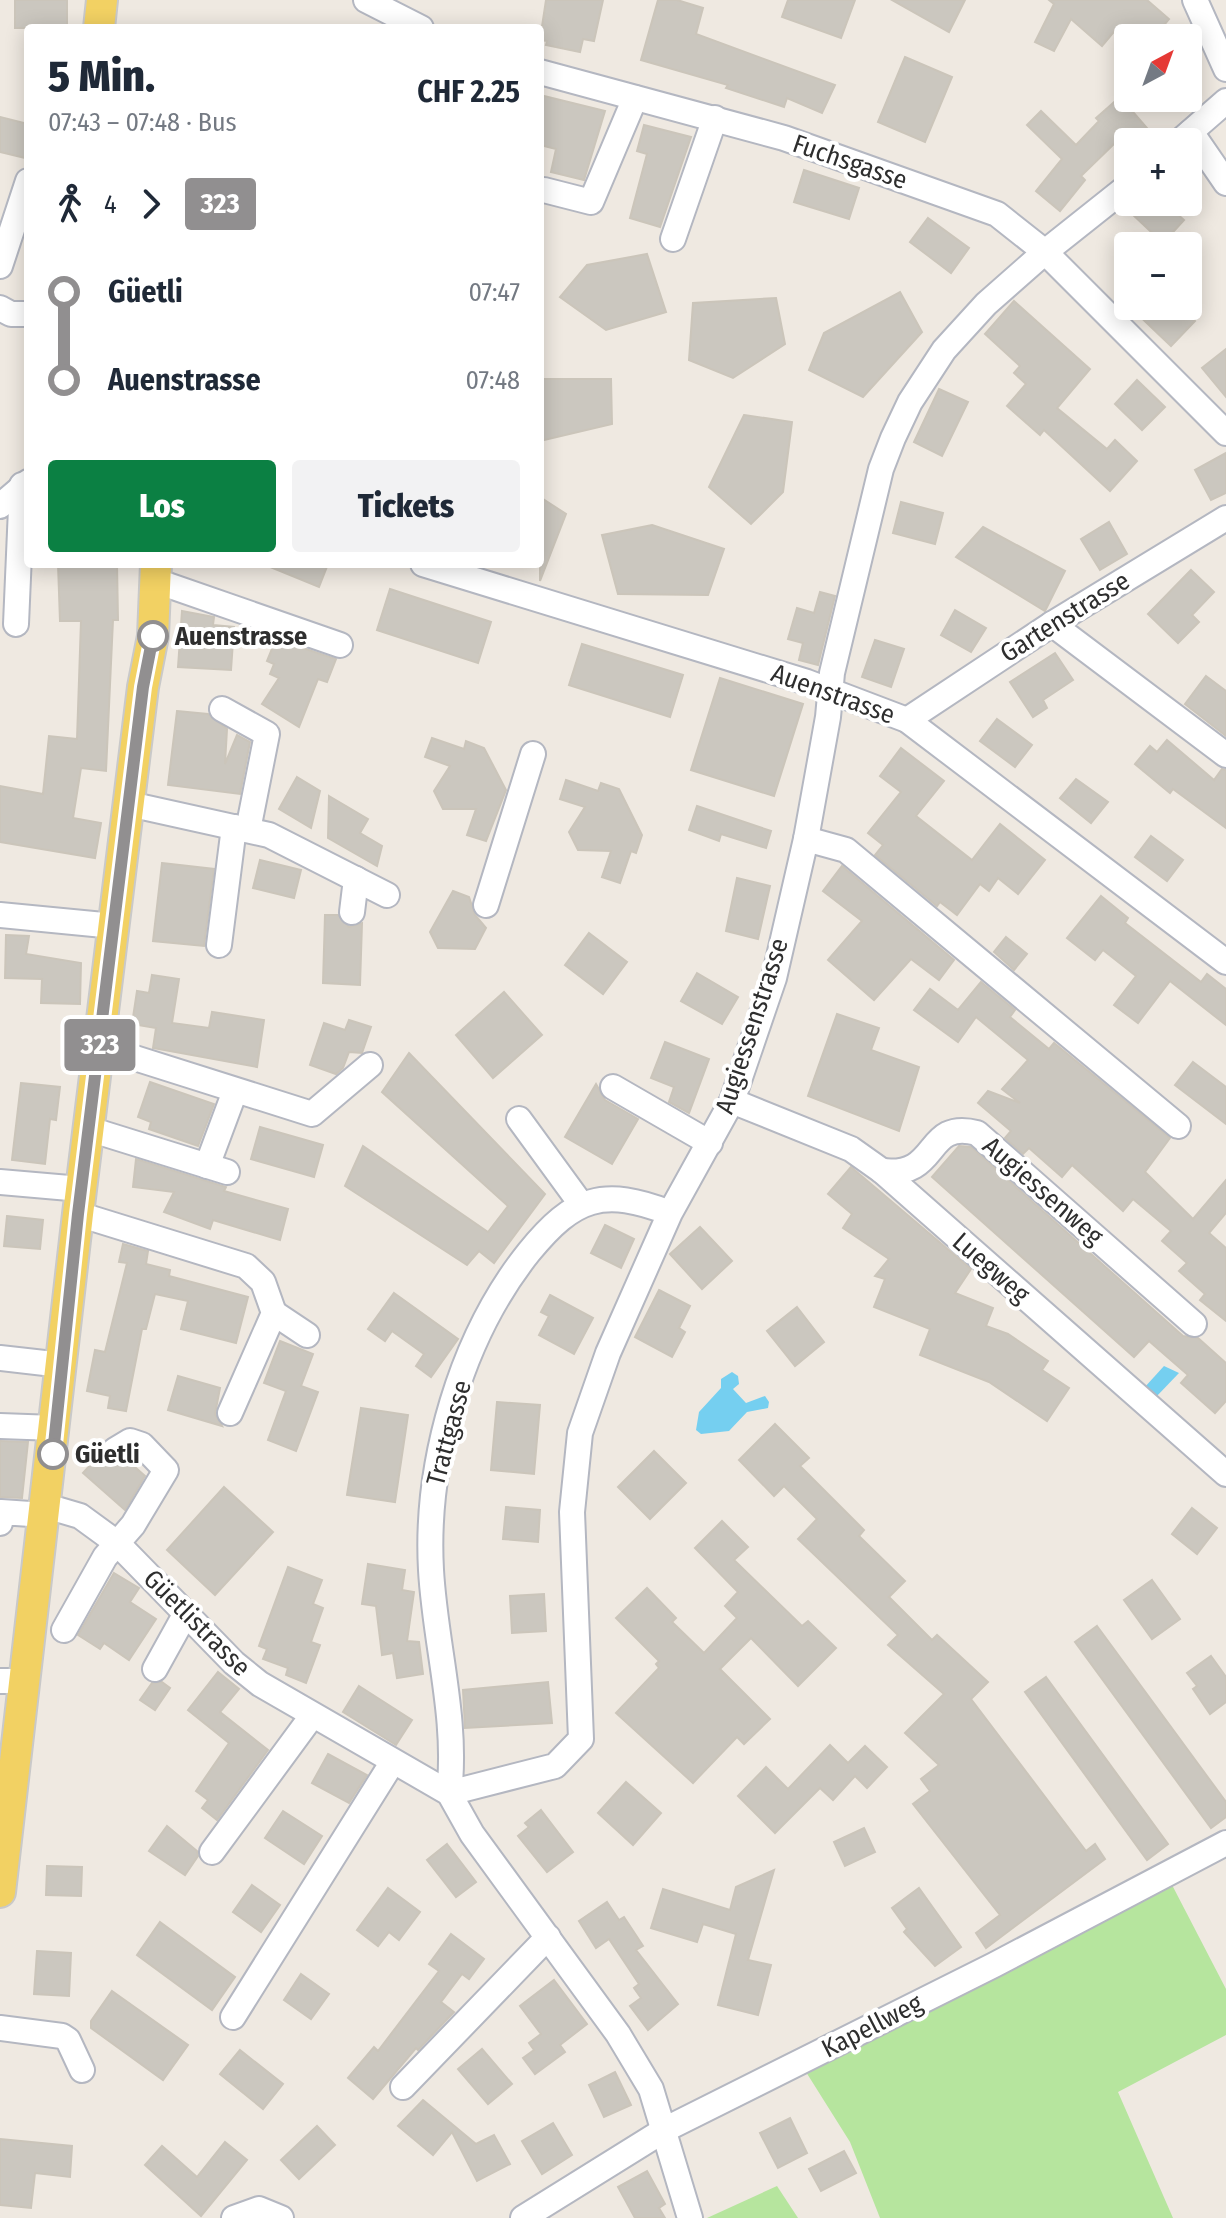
<!DOCTYPE html>
<html lang="de">
<meta charset="utf-8">
<style>
:root{--surface:#fff;--page:#f2f2f3;--text:#1f2937;--muted:#747a83;--accent:#0b8043}
body{margin:0;font-family:"Fira Sans Condensed",sans-serif;background:var(--page);color:var(--text);height:100vh;display:flex;flex-direction:column;font-size:30px;white-space:nowrap}
*{box-sizing:border-box;margin:0}
p{font-size:26px;color:var(--muted)}
.icon{flex:none;width:44px;height:44px;fill:none;stroke:currentColor;stroke-width:2;stroke-linecap:round;stroke-linejoin:round}
.map{position:relative;flex:1;overflow:hidden}
.drawer{position:absolute;left:24px;top:24px;width:520px;height:544px;display:flex;flex-direction:column;background:var(--surface);border-radius:8px;box-shadow:0 4px 20px #0003}
.drawer>*{flex:none}
.badge{padding:0 16px;border-radius:6px;font-size:28px;line-height:52px}
.needle{width:52px;rotate:41deg}
.fabs{position:absolute;left:1114px;top:24px;display:grid;gap:16px}
.fabs a{display:grid;place-items:center;width:88px;height:88px;border-radius:8px;background:var(--surface);box-shadow:0 4px 20px #0003;font-size:40px}
.map>.badge{position:absolute;translate:-50% -50%;box-shadow:0 0 0 4px #fff}
.legs{display:flex;align-items:center;gap:12px;height:88px;padding:0 24px;font-size:26px}
.legs p{margin-inline-start:auto}
.head{display:flex;align-items:center;justify-content:space-between;height:136px;padding:0 24px}
h1{font-size:44px;font-weight:800;line-height:60px}
.button{display:flex;gap:16px;margin-top:auto;padding:16px 24px}
.button a{flex:1;height:92px;border-radius:8px;background:var(--accent);color:#fff;font-size:32px;font-weight:800;line-height:92px;text-align:center}
.button a+a{background:var(--page);color:var(--text)}
ul{padding:0 24px;list-style:none}
li{display:flex;align-items:center;gap:28px;height:88px;font-size:30px}
li i{display:grid;place-items:center;width:12px;height:100%;margin:0 10px;background:currentColor}
li i::after{content:'';width:20px;height:20px;margin:-10px;border:6px solid;border-radius:50%;background:var(--surface)}
li p{margin-inline-start:auto}
li:first-child i{background:linear-gradient(#0000 50%,currentColor 0)}
li:last-child i{background:linear-gradient(currentColor 50%,#0000 0)}
.map>svg:first-child{display:block}
</style>
<div class="map">
<svg width="1226" height="2218" viewBox="0 0 1226 2218">
<rect width="100%" height="100%" fill="#efe9e1"/>
<g fill="#b6e59e">
<path d="M1171 1883 1226 1989V2035L1118 2092 1173 2218H880L850 2142 806 2072Z"/>
<path d="M777 2186 798 2218H707Z"/>
</g>
<g fill="#75cff0">
<path d="M1164 1366 1179 1373 1155 1398 1144 1388Z"/>
<path d="M732 1372 738 1376 739 1384 733 1389 746 1403 765 1396 769 1402 768 1408 747 1412 729 1431 701 1434 696 1430 699 1412 721 1388V1379Z"/>
</g>
<g fill="#cbc7bf" stroke="#cbc5ba" stroke-width="2">
<rect x="15" y="0" width="52" height="28"/>
<path d="M546 0H603L594 41 583 39 580 52 546 45 547 41 540 40Z"/>
<path d="M658 0H677L703 8 696 34 835 85 822 113 787 98 784 107 726 88 728 85 641 60Z"/>
<path d="M788 0H855L841 38 782 17Z"/>
<path d="M892 0H965L949 32Z"/>
<path d="M1049 0H1147L1169 19 1153 38H1128L1117 28 1102 46 1071 19 1054 51 1035 42 1054 4Z"/>
<path d="M905 57 952 77 925 142 878 122Z"/>
<path d="M540 95 605 111 584 180 551 172 556 149 540 145Z"/>
<path d="M1120 97 1159 142 1117 141 1081 176 1085 180 1060 211 1036 191 1062 159 1027 125 1041 111 1076 145 1099 121 1096 118Z"/>
<path d="M0 117 28 124 25 158 0 152Z"/>
<path d="M644 125 691 137 660 227 630 218 647 154 637 151Z"/>
<path d="M804 170 859 188 849 219 794 202Z"/>
<path d="M1143 202H1164L1184 220 1163 243 1132 214Z"/>
<path d="M928 218 969 248 951 273 910 242Z"/>
<path d="M647 254 666 312 606 330 560 297 587 265Z"/>
<path d="M900 292 922 332 863 397 809 370 824 333Z"/>
<path d="M776 298 785 344 733 378 689 360 693 303Z"/>
<path d="M1014 301 1090 369 1057 408 1107 449 1115 440 1137 461 1110 491 1044 430 1040 435 1007 406 1026 384 1014 373 1020 366 985 334Z"/>
<path d="M1129 306H1179L1195 321 1171 346Z"/>
<path d="M1226 349V397L1202 368Z"/>
<path d="M540 379H611L612 424 540 441Z"/>
<path d="M1137 380 1165 407 1142 430 1115 404Z"/>
<path d="M939 389 968 402 942 456 914 442Z"/>
<path d="M744 415 792 422 783 492 751 524 709 487Z"/>
<path d="M1226 453V493L1211 500 1195 470Z"/>
<path d="M540 497 566 514 540 581Z"/>
<path d="M901 502 943 513 935 544 893 533Z"/>
<path d="M1109 522 1127 554 1100 570 1081 539Z"/>
<path d="M652 525 724 549 708 595 618 594 602 535Z"/>
<path d="M983 527 1065 571 1045 611 956 557Z"/>
<path d="M58 564H117L118 620H113L106 771 81 768 73 818 101 823 95 858 0 842V786L43 794 49 736 77 739 81 621H60Z"/>
<path d="M263 564H328L319 587Z"/>
<path d="M1191 570 1214 592 1192 615 1199 622 1178 643 1148 614Z"/>
<path d="M390 589 491 622 478 663 377 630Z"/>
<path d="M820 592 835 596 818 665 799 660 803 643 788 639 797 608 814 613Z"/>
<path d="M955 610 986 628 971 652 941 635Z"/>
<path d="M182 611 214 617 213 625 234 627 231 670 178 667Z"/>
<path d="M276 639 336 659 327 682 318 679 299 727 262 704 279 678 270 674 274 664 267 661Z"/>
<path d="M875 640 904 649 891 687 862 677Z"/>
<path d="M582 644 683 675 670 717 569 685Z"/>
<path d="M1055 653 1073 680 1043 700 1047 708 1033 717 1010 682Z"/>
<path d="M1206 676 1226 691V736L1185 704Z"/>
<path d="M720 678 803 704 774 796 691 770Z"/>
<path d="M177 711 208 714 227 729 225 764 237 735 250 742 240 794 168 785Z"/>
<path d="M997 719 1032 745 1015 767 980 741Z"/>
<path d="M432 738 464 749 466 741 484 748 506 790 486 841 467 835 476 809H443L434 791 450 766 425 757Z"/>
<path d="M1167 740 1214 780 1222 769 1226 770V828L1173 789 1170 793 1135 764 1150 746 1157 752Z"/>
<path d="M901 748 944 781 916 816 972 860 1000 824 1045 860 1018 894 998 878 989 891 980 884 957 915 940 902 937 906 875 855 883 845 868 833 901 792 880 776Z"/>
<path d="M297 777 320 791 311 828 279 809Z"/>
<path d="M1076 779 1108 802 1091 823 1060 798Z"/>
<path d="M566 780 598 791 601 783 619 789 642 835 636 853 631 851 620 883 602 877 611 851 578 850 569 832 585 807 560 799Z"/>
<path d="M329 796 368 819 360 833 382 846 377 866 328 838Z"/>
<path d="M697 806 771 831 766 848 721 834 719 841 689 830Z"/>
<path d="M1151 836 1183 860 1167 881 1135 857Z"/>
<path d="M260 860 301 870 294 898 253 888Z"/>
<path d="M162 863 214 869 204 946 153 941Z"/>
<path d="M842 866 954 960 939 980 911 959 874 1000 828 960 862 921 823 891Z"/>
<path d="M737 878 770 886 758 939 726 931Z"/>
<path d="M453 891 469 897 475 915 486 928 475 949 438 948 430 932Z"/>
<path d="M1101 896 1128 918 1125 923 1201 982 1207 974 1226 989V1025L1170 981 1138 1023 1114 1005 1136 976 1103 950 1095 960 1067 938Z"/>
<path d="M325 915H338L349 927 362 923 360 985 323 983Z"/>
<path d="M589 933 627 962 603 994 565 965Z"/>
<path d="M6 935 29 936 26 954 81 963 80 1004 41 1003 42 979 5 978Z"/>
<path d="M1006 937 1027 954 1014 970 994 952Z"/>
<path d="M697 973 738 997 722 1024 681 1001Z"/>
<path d="M152 975 179 979 172 1023 209 1028 212 1012 264 1020 257 1067 153 1048 156 1028 132 1024 137 991 149 993Z"/>
<path d="M981 982 1015 1010 1010 1017 1049 1049 1054 1043 1170 1138 1145 1172 1193 1219 1226 1180V1213L1209 1233 1226 1248V1321L1200 1300 1205 1294 1179 1271 1187 1263 1162 1241 1171 1231 1133 1199 1123 1211 1072 1165 1062 1177 1029 1148 1023 1154 1005 1138 1011 1131 978 1103 988 1091 1020 1103 1002 1089 1028 1060 976 1017 958 1042 914 1010 930 989 958 1010Z"/>
<path d="M504 992 542 1035 493 1078 456 1035Z"/>
<path d="M837 1014 879 1028 871 1050 919 1067 899 1131 808 1096Z"/>
<path d="M349 1020 371 1027 362 1053 349 1052 343 1068 336 1074 310 1065 324 1023 345 1030Z"/>
<path d="M665 1042 709 1059 689 1113 669 1102 674 1087 651 1078Z"/>
<path d="M409 1053 545 1194 494 1263 479 1251 467 1265 345 1186 363 1146 488 1232 508 1206 382 1092Z"/>
<path d="M1193 1062 1226 1087V1124L1175 1085Z"/>
<path d="M150 1082 214 1104 198 1146 149 1129 151 1122 138 1117Z"/>
<path d="M21 1083 60 1087 56 1120 50 1119 45 1164 12 1160Z"/>
<path d="M596 1084 605 1100 638 1119 612 1164 565 1137Z"/>
<path d="M260 1127 323 1145 314 1177 251 1159Z"/>
<path d="M959 1146 971 1147 1183 1336 1198 1338 1226 1363V1401L1215 1413 1181 1383 1188 1375 1149 1341 1134 1357 932 1177Z"/>
<path d="M136 1159 226 1187 224 1191 288 1209 280 1240 213 1220 210 1229 164 1212 174 1192 133 1187Z"/>
<path d="M851 1167 971 1269 955 1293 993 1308 986 1326 1008 1334 1048 1361 1042 1370 1069 1388 1047 1421 989 1382 920 1355 930 1329 874 1307 885 1279 875 1276 889 1259 843 1228 852 1214 828 1194Z"/>
<path d="M7 1216 43 1220 40 1249 4 1246Z"/>
<path d="M605 1225 634 1239 621 1268 591 1253Z"/>
<path d="M700 1227 732 1261 702 1289 670 1254Z"/>
<path d="M123 1244 148 1251 146 1264 170 1270 169 1276 248 1297 236 1343 181 1329 188 1301 155 1294 146 1329H142L126 1411 108 1408 110 1396 87 1391 95 1350 105 1352 127 1263 119 1262Z"/>
<path d="M659 1290 690 1306 679 1328 685 1332 672 1357 635 1337Z"/>
<path d="M394 1293 458 1339 431 1377 416 1366 424 1354 392 1331 385 1341 368 1329Z"/>
<path d="M550 1295 593 1318 574 1354 539 1335 549 1316 541 1312Z"/>
<path d="M797 1307 824 1342 795 1366 767 1331Z"/>
<path d="M280 1341 313 1354 301 1386 318 1392 296 1451 268 1440 286 1391 264 1383Z"/>
<path d="M178 1376 220 1388 215 1414 222 1426 168 1410Z"/>
<path d="M497 1402 540 1405 534 1474 491 1470Z"/>
<path d="M361 1408 408 1415 395 1502 347 1495Z"/>
<path d="M775 1424 809 1458 800 1466 864 1530 859 1536 905 1581 889 1597 932 1640 937 1635 988 1682 971 1699 1086 1851 1095 1844 1105 1859 986 1948 976 1933 1000 1915 913 1804 930 1791 921 1779 939 1765 905 1733 944 1694 888 1645 898 1635 798 1539 817 1519 784 1486 774 1496 739 1460Z"/>
<path d="M0 1441 28 1442 22 1498 0 1497Z"/>
<path d="M654 1451 686 1483 650 1519 618 1487Z"/>
<path d="M101 1453 108 1463 127 1460 145 1476 125 1510 83 1473Z"/>
<path d="M224 1487 273 1532 215 1595 167 1550Z"/>
<path d="M506 1507 540 1510 538 1542 503 1539Z"/>
<path d="M1192 1508 1217 1528 1197 1554 1172 1534Z"/>
<path d="M722 1521 748 1547 734 1560 802 1626 808 1621 836 1648 798 1686 751 1638 720 1669 770 1719 744 1744 737 1737 693 1783 616 1713 659 1668 656 1664 659 1661 616 1618 647 1588 676 1618 672 1622 704 1653 737 1618 725 1606 738 1592 695 1548Z"/>
<path d="M368 1564 405 1570 402 1590 414 1592 407 1641 419 1642 423 1674 397 1678 393 1653 382 1655 376 1606 362 1604Z"/>
<path d="M288 1567 322 1580 313 1604 323 1608 311 1642 320 1645 306 1683 286 1675 288 1668 263 1659 267 1649 259 1646Z"/>
<path d="M114 1573 139 1588 130 1602 156 1619 129 1660 104 1643 100 1649 78 1635Z"/>
<path d="M1152 1580 1180 1619 1152 1639 1124 1600Z"/>
<path d="M544 1594 546 1631 512 1633 510 1596Z"/>
<path d="M1097 1626 1226 1802V1817L1211 1828 1075 1642Z"/>
<path d="M1211 1656 1226 1677V1702L1210 1714 1193 1689 1197 1686 1187 1673Z"/>
<path d="M218 1672 239 1689 220 1712 268 1750 217 1820 202 1808 208 1800 196 1791 229 1743 188 1710Z"/>
<path d="M1046 1677 1168 1844 1147 1860 1025 1692Z"/>
<path d="M162 1682 170 1688 155 1710 140 1700 152 1683Z"/>
<path d="M548 1682 552 1723 465 1728 463 1690Z"/>
<path d="M359 1686 412 1720 396 1745 343 1712Z"/>
<path d="M830 1745 848 1763 865 1746 887 1767 867 1788 855 1776 833 1800 820 1788 775 1833 738 1796 766 1767 788 1789Z"/>
<path d="M328 1754 367 1775 349 1803 312 1783Z"/>
<path d="M626 1782 661 1813 633 1845 598 1813Z"/>
<path d="M541 1810 573 1852 547 1872 518 1836 529 1827 525 1823Z"/>
<path d="M283 1811 322 1836 304 1864 265 1838Z"/>
<path d="M167 1826 197 1851 198 1856 185 1875 149 1851Z"/>
<path d="M864 1828 875 1852 845 1866 834 1842Z"/>
<path d="M447 1844 476 1882 456 1897 427 1860Z"/>
<path d="M47 1866 82 1867 81 1896 46 1895Z"/>
<path d="M774 1870 748 1960 771 1965 758 2015 718 2005 736 1934 703 1924 697 1942 651 1928 663 1889 730 1910 736 1887Z"/>
<path d="M252 1885 280 1905 261 1932 233 1912Z"/>
<path d="M388 1888 420 1912 399 1940 389 1932 378 1946 357 1930Z"/>
<path d="M919 1888 961 1947 935 1966 904 1932 907 1929 892 1908Z"/>
<path d="M607 1902 619 1920 624 1917 643 1946 636 1950 678 2004 648 2030 630 2006 641 1998 634 1988 639 1984 609 1939 596 1948 579 1921Z"/>
<path d="M160 1922 235 1977 212 2010 137 1955Z"/>
<path d="M451 1934 484 1959 469 1979 462 1974 441 2002 454 2012 418 2050 416 2048 373 2099 348 2078 374 2047 378 2051 439 1971 429 1964Z"/>
<path d="M37 1951 71 1953 69 1996 34 1994Z"/>
<path d="M301 1974 329 1994 311 2019 284 2000Z"/>
<path d="M554 1980 587 2024 560 2045 565 2052 535 2074 523 2058 534 2050 529 2043 541 2034 520 2006Z"/>
<path d="M112 1991 188 2045 163 2080 91 2028V2021Z"/>
<path d="M482 2049 512 2084 488 2104 458 2069Z"/>
<path d="M240 2050 283 2084 263 2109 220 2074Z"/>
<path d="M615 2072 631 2105 604 2117 589 2085Z"/>
<path d="M423 2100 476 2144 494 2135 510 2164 477 2181 452 2132 433 2155 398 2126Z"/>
<path d="M790 2118 807 2153 778 2168 760 2133Z"/>
<path d="M553 2123 572 2155 542 2174 522 2141Z"/>
<path d="M317 2126 335 2145 299 2179 281 2160Z"/>
<path d="M0 2139 72 2146 70 2177 35 2173 31 2208 0 2205Z"/>
<path d="M225 2142 247 2160 201 2216 145 2165 162 2146 197 2177Z"/>
<path d="M844 2151 856 2173 821 2191 809 2169Z"/>
<path d="M647 2171 665 2204 659 2208 665 2218H635L618 2187Z"/>
</g>
<g fill="none" stroke-linecap="round" stroke-linejoin="round">
<g stroke="#b4b7c1" stroke-width="28">
<g id="minor">
<path d="M366 0 421 28"/>
<path d="M1195 0 1226 69"/>
<path d="M540 72 784 138 997 214 1045 252 1128 186"/>
<path d="M1191 132 1226 183"/>
<path d="M1179 142 1226 101"/>
<path d="M544 190 591 202 635 98"/>
<path d="M673 239 715 118"/>
<path d="M0 266 28 181"/>
<path d="M0 308 11 314H28"/>
<path d="M0 506 28 482"/>
<path d="M423 564 807 682 907 720 1226 962"/>
<path d="M156 581 340 645"/>
<path d="M16 624 22 485"/>
<path d="M1052 624 1226 755"/>
<path d="M222 709 267 734 248 830"/>
<path d="M907 720 1052 624 1226 518"/>
<path d="M129 804 269 835 387 895"/>
<path d="M806 839 846 850 1178 1126"/>
<path d="M486 905 533 754"/>
<path d="M352 912 356 879"/>
<path d="M0 915 114 926"/>
<path d="M219 945 234 827"/>
<path d="M100 1047 312 1114 370 1065"/>
<path d="M613 1087 710 1143"/>
<path d="M732 1101 851 1149 882 1171 1226 1474"/>
<path d="M519 1119 581 1204"/>
<path d="M89 1129 227 1172"/>
<path d="M207 1166 235 1091"/>
<path d="M882 1171C941 1178 923 1119 977 1133L1194 1324"/>
<path d="M0 1182 81 1189"/>
<path d="M670 1213C603 1187 574 1197 529 1252 461 1337 425 1462 431 1570 435 1644 458 1719 449 1793L555 1766 581 1739 572 1512 580 1433 608 1353 670 1213 732 1101 774 978 806 839 828 717 832 673 881 469 893 438 910 402 944 350 986 304 1045 252 1226 433"/>
<path d="M78 1214 246 1266 263 1282 274 1313 230 1413"/>
<path d="M274 1313 307 1335"/>
<path d="M0 1358 62 1365"/>
<path d="M0 1426 55 1428"/>
<path d="M46 1506 80 1516 117 1543 234 1663 260 1684 449 1793 472 1834 618 2034 651 2089 690 2218"/>
<path d="M0 1523 1 1512 45 1515"/>
<path d="M64 1630 105 1557 133 1525 166 1470 142 1445 130 1441 115 1450"/>
<path d="M155 1669 186 1613"/>
<path d="M0 1681H23"/>
<path d="M212 1852 312 1716"/>
<path d="M233 2017 392 1763"/>
<path d="M0 2028 62 2036 68 2040 82 2070"/>
<path d="M403 2087 548 1937"/>
<path d="M234 2218 259 2209 281 2218"/>
<path d="M523 2218 666 2129 994 1965 1226 1843"/>
</g>
</g>
<g stroke="#c9c9c9" stroke-width="34">
<g id="major">
<path d="M99 28 102 0"/>
<path d="M0 1892 78 1214 143 687 153 636 156 564"/>
</g>
</g>
<use href="#minor" stroke="#fff" stroke-width="24"/>
<use href="#major" stroke="#f2d163" stroke-width="30"/>
</g>
<g fill="none" stroke-linecap="round" stroke-linejoin="round">
<g stroke="#fff" stroke-width="18">
<path id="line-1" d="M53 1454 78 1214 143 687 153 636"/>
</g>
<use href="#line-1" stroke="#918f90" stroke-width="12"/>
</g>
<g fill="#fff" stroke="#918f90" stroke-width="4">
<circle cx="153" cy="636" r="14"/>
<circle cx="53" cy="1454" r="14"/>
</g>
<g text-anchor="middle" dominant-baseline="central" stroke-width="8" stroke-linejoin="round" paint-order="stroke">
<g font-size="26" fill="#2e2e2e" stroke="#fff">
<text transform="translate(850 162) rotate(19)">Fuchsgasse</text>
<text transform="translate(1065 617) rotate(-32)">Gartenstrasse</text>
<text transform="translate(833 694) rotate(20)">Auenstrasse</text>
<text transform="translate(752 1026) rotate(-72)">Augiessenstrasse</text>
<text transform="translate(1043 1191) rotate(41)">Augiessenweg</text>
<text transform="translate(991 1268) rotate(41)">Luegweg</text>
<text transform="translate(449 1433) rotate(-75)">Trattgasse</text>
<text transform="translate(197 1623) rotate(45)">Güetlistrasse</text>
<text transform="translate(872 2026) rotate(-27)">Kapellweg</text>
</g>
<g font-size="26" font-weight="bold" fill="#2e2e2e" stroke="#fff" text-anchor="start">
<text x="175" y="636">Auenstrasse</text>
<text x="75" y="1454">Güetli</text>
</g>
</g>
</svg>
<div class="fabs">
<a><svg class="needle" viewBox="-14 -14 28 28"><path d="M0-13l5 13h-10z" fill="#e53935"/><path d="M0 13l5-13h-10z" fill="#747a83"/></svg></a>
<a>+</a>
<a>−</a>
</div>
<b class="badge" style="left:100px;top:1045px;background:#918f90;color:#fff">323</b>
<section class="drawer">
<div class="head"><div><h1>5 Min.</h1><p>07:43 – 07:48 · Bus</p></div><b>CHF 2.25</b></div>
<div class="legs"><svg class="icon" aria-label="walk" viewBox="0 0 24 24"><circle cx="13" cy="4" r="2"/><path d="M13 8l-2 6 4 7M11 14l-3 7M7 12l3-4h3l4 4"/></svg>4<svg class="icon" aria-label="forward" viewBox="0 0 24 24"><path d="M9 5l7 7-7 7"/></svg><b class="badge" style="background:#918f90;color:#fff">323</b></div>
<ul>
<li><i style="color:#918f90"></i><b>Güetli</b><p>07:47</p></li>
<li><i style="color:#918f90"></i><b>Auenstrasse</b><p>07:48</p></li>
</ul>
<div class="button"><a>Los</a><a>Tickets</a></div>
</section>
</div>
